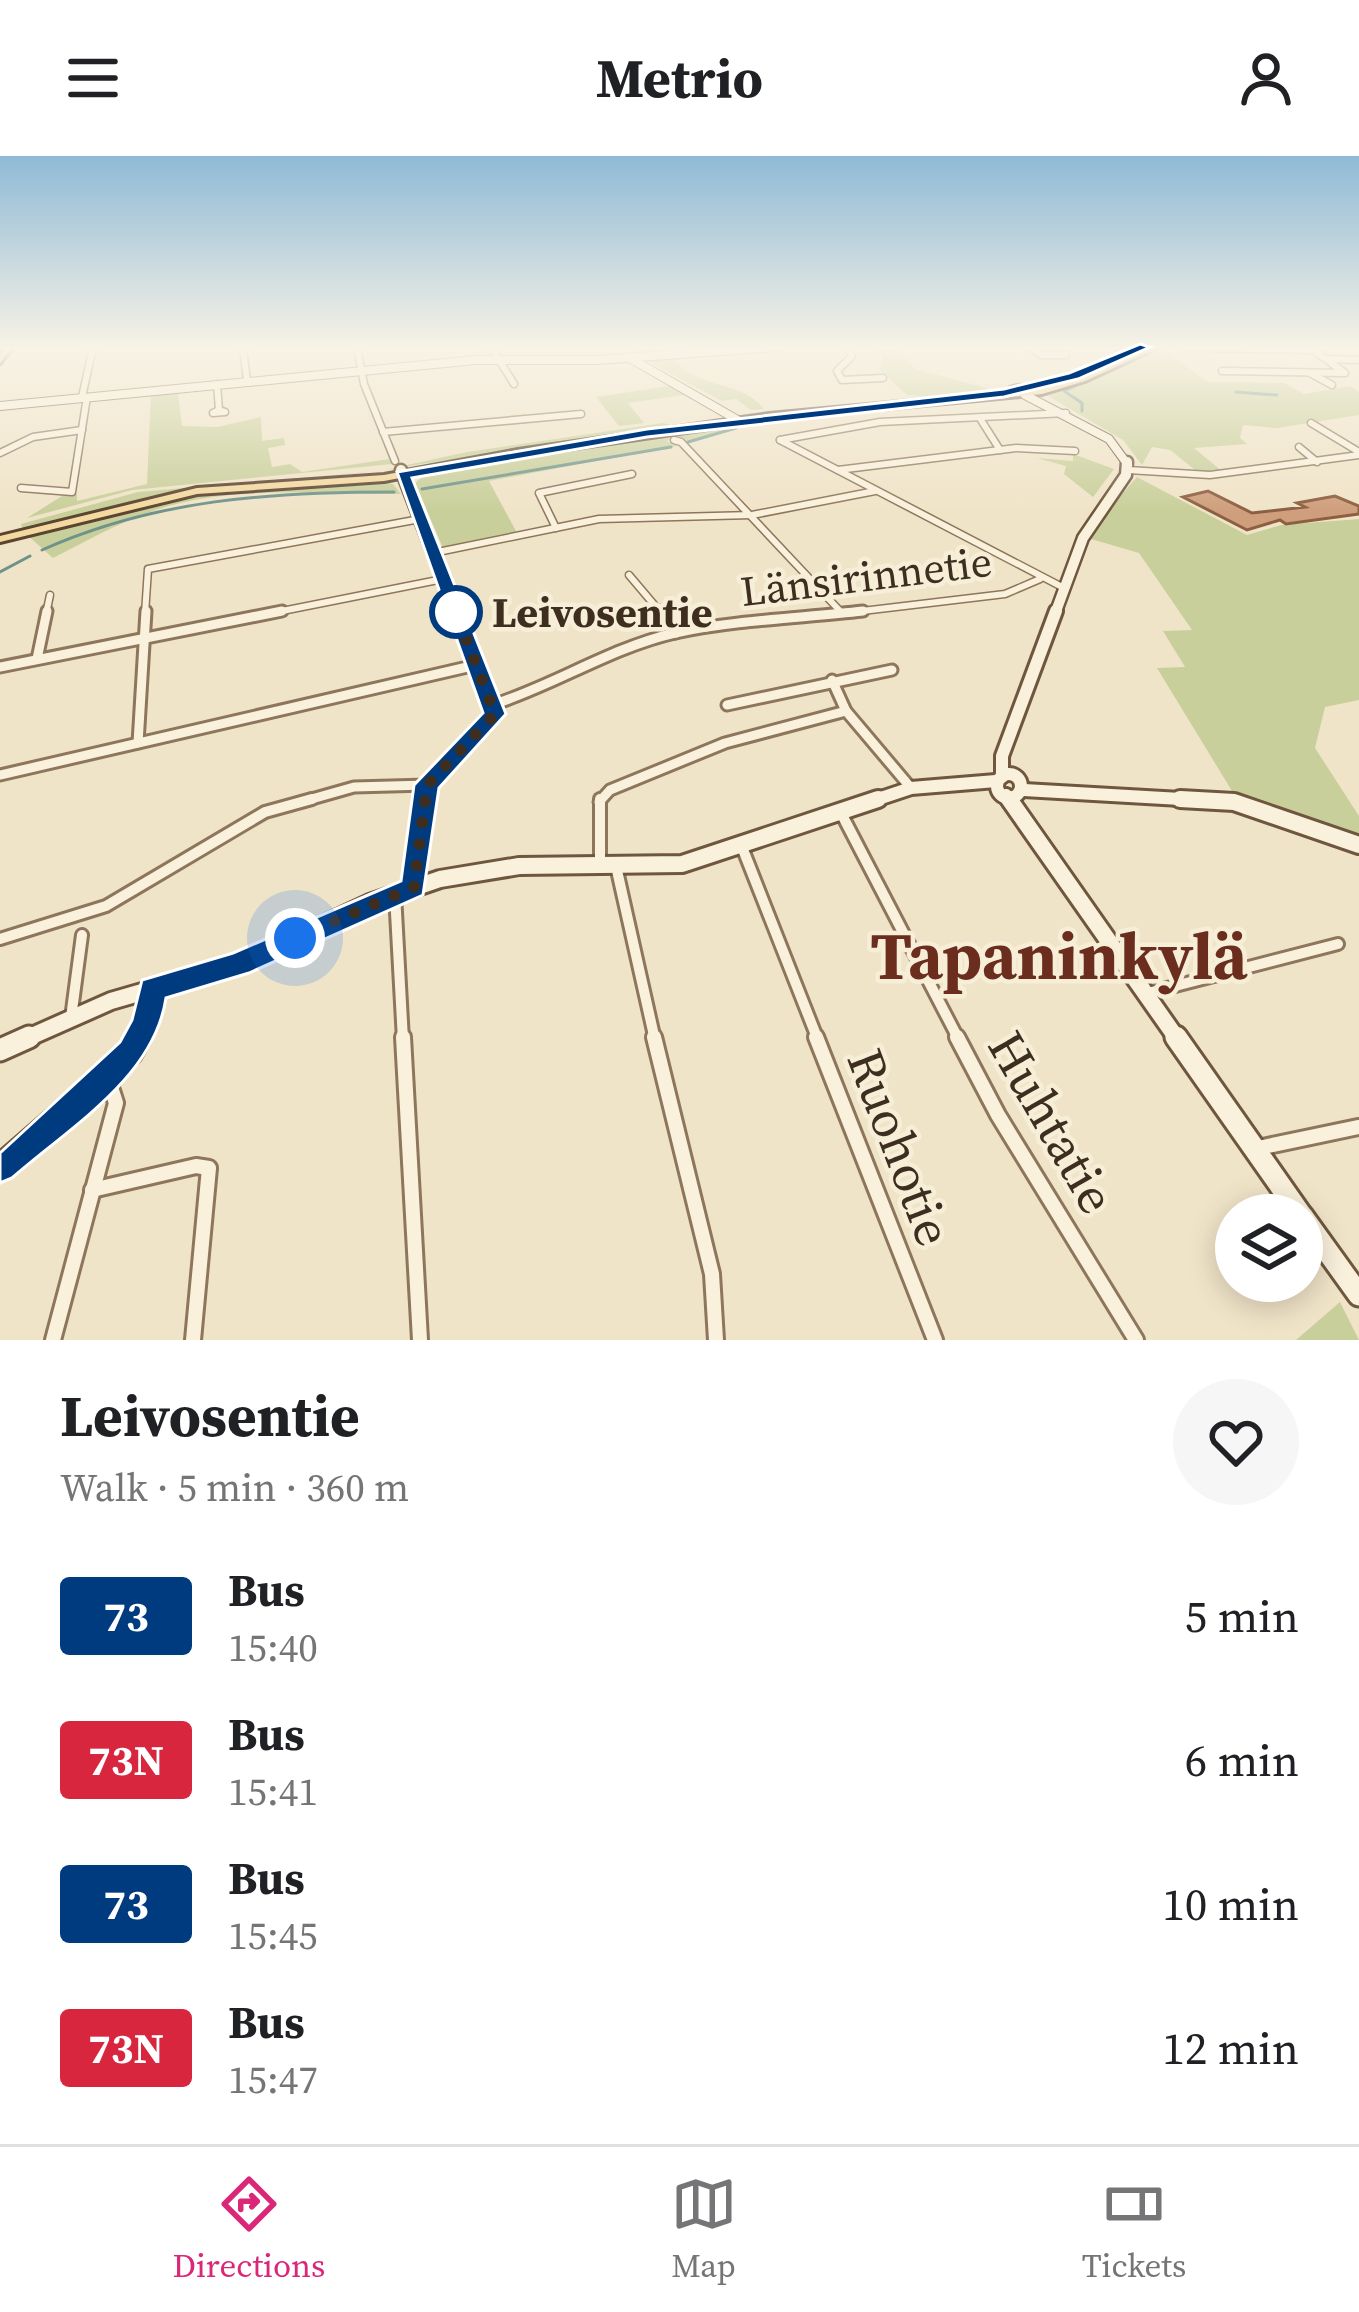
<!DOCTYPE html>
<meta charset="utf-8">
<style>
:root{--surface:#fff;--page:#f6f6f6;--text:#202124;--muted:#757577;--line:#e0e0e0;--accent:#db2777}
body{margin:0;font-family:"Source Serif 4",serif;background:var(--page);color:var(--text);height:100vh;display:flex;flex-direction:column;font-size:45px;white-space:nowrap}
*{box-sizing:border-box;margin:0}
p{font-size:39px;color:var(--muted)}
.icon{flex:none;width:66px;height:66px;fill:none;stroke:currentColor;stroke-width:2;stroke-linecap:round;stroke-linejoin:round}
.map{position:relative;height:1184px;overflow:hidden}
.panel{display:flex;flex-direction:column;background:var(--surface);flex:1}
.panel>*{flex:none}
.badge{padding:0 24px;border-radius:9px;font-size:42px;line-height:78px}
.fabs{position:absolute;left:1215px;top:1038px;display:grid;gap:24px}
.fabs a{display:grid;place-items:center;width:108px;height:108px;border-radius:50%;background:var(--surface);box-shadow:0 6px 30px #0003;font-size:60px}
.you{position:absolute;width:60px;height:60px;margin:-30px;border:9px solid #fff;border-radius:50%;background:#1a73e8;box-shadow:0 0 0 18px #1a73e833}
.map>.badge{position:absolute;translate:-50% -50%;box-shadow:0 0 0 6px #fff}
.round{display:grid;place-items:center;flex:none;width:126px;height:126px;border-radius:63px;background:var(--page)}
.summary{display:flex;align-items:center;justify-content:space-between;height:204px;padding:0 60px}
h1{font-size:57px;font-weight:700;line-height:90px}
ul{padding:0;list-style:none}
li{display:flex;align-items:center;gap:36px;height:144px;padding:0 60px}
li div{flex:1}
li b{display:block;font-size:45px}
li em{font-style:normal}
li .badge{min-width:132px;font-weight:700;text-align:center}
header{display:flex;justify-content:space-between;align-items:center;height:156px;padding:0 60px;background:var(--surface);font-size:54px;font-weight:700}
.menu{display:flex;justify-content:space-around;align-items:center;height:168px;border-top:3px solid var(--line);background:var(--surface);font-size:33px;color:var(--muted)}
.menu a{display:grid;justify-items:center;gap:6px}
.menu .active{color:var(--accent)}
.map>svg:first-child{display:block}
</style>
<header><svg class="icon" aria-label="menu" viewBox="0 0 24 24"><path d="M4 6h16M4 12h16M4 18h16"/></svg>Metrio<svg class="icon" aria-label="person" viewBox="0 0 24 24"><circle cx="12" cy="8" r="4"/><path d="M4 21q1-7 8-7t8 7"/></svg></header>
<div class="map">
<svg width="1359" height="1184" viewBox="0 0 1359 1184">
<rect width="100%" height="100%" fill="#f0e4c8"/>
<g fill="#c9cf9b">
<path d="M876 191H896L915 213 1001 236 757 258 922 240 907 239 879 213 883 201Z"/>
<path d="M1152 194H1163L1208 226 1284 227 1304 238 1350 230 1359 236V259L1277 272 1243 269 1240 282 1247 288 1194 292 1223 316 1199 317 1170 294 1152 291 1142 309 1123 284 1048 240Z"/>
<path d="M672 199C691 234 742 223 764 253L751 254 736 243 722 245 645 204Z"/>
<path d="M675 229 691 238 628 247 644 267 619 270 596 241Z"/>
<path d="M178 236 182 270 217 271 261 261 262 285 284 282 285 289 268 292 272 311 290 308 302 316 390 303 392 308 132 334 27 362 62 340 77 338V345L147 328 151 237Z"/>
<path d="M663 267 671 269 384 314 467 296Z"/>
<path d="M748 267 686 287 670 280 667 286 682 289 489 325 517 377 443 392 415 327 422 321 540 296Z"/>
<path d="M1073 298 1114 313 1093 341 1064 318 1066 310 1037 302 1073 305Z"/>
<path d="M379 315 195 333 23 374 21 368 138 336Z"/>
<path d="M1137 321 1247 379 1281 369 1359 363V544L1325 551 1315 592 1359 660V684L1235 640 1157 512 1185 511 1163 475 1192 474 1139 397 1091 383 1099 364Z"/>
<path d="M378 325 393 328 401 338C319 338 225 328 147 357 115 369 84 386 53 402L27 379 197 337Z"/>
<path d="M1340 1146 1359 1184H1296Z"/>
</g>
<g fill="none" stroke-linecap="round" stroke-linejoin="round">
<g stroke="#6f938a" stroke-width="3">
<path d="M1236 236 1277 239"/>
<path d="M1082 255V247L1064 235 1149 197"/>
<path d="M688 286 736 272"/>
<path d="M422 333 671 291"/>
<path d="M42 394C156 343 271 336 394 336"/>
<path d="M0 416 30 400"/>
</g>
</g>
<path fill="#cf9f7d" stroke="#8d5f41" stroke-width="3" d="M1208 335 1252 357 1305 351 1297 347 1335 340 1359 350V358L1286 368 1280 364 1247 374 1183 341Z"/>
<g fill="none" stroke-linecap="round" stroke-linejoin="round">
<g stroke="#8d765c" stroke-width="9">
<g id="street-far3">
<path d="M243 191 247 225"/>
<path d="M357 191 364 228 395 305"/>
<path d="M491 191 514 228"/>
<path d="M846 191 852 200 837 215 842 224 883 222"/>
<path d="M1030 191 1041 199H1066"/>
<path d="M1187 192 1314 194"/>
<path d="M1327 203 1359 204"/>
<path d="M1222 215 1345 217 1309 191"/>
<path d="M1310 217 1332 229"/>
<path d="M217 228 219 254"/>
<path d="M82 241 93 191"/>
<path d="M219 254 225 256 213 257Z"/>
<path d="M981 264 1000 294"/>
<path d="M1311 267 1359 296"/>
<path d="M383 276 581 258"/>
<path d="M674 284 681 286 841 456"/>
<path d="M780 284 1064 432"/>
<path d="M780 284 880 266 1066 257"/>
<path d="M1299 291 1317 306"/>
<path d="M0 297 33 281 82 274"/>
<path d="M838 314 1016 292 1075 295"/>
<path d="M1128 314 1210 319 1359 299"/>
<path d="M21 332 72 336 87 241"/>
<path d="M556 372 539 337 632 318"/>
<path d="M433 397 599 363 752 359 875 335"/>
<path d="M629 419 662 458"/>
<path d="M46 458 50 439"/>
<path d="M145 458 148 413 420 363"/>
<path d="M267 458 443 423"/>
<path d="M837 458 1005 438 1040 423"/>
</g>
</g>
<g stroke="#8d765c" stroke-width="15">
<g id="street-far2">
<path d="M660 455 676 477"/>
<path d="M37 503 47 455"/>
<path d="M0 511 282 455"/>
<path d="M832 524 846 555 911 632"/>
<path d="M492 549C555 529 610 492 675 477 736 464 801 462 863 455"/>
<path d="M727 549 892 514"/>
<path d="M138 587 146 455"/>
<path d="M0 619 476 509"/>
<path d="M301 646 354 631 427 629"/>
<path d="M599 646 610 634 725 587 846 555"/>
</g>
</g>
<g stroke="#8d765c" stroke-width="16">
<g id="street-far1">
<path d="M840 655 959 884"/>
<path d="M742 691 818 884"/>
<path d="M600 709V643"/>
<path d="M616 710 655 884"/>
<path d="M395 738 403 884"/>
<path d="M0 783 106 750 265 656 312 643"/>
<path d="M1144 838 1338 788"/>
<path d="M71 862 82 779"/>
</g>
</g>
<g stroke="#8d765c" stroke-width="20">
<g id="street">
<path d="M403 881 420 1184"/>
<path d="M654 881 712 1118 716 1184"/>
<path d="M816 881 935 1184"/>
<path d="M957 881 998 959 1136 1184"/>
<path d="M1258 992 1358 971"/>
<path d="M92 1034 196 1010 209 1012 193 1184"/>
<path d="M53 1184 116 947 107 919"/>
</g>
</g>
<g stroke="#6f573f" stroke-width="10">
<g id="secondary-far4">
<path d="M628 201 741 266"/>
<path d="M1025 239 1109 283 1128 309"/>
<path d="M0 250 476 204H597L777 191"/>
</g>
</g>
<g stroke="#6f573f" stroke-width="15">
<g id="secondary-far3">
<path d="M401 314 456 458"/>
<path d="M1055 458 1083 382 1126 319 1127 306"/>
</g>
</g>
<g stroke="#6f573f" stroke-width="18">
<g id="secondary-far2">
<circle cx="1009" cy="630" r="12"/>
<path d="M1002 621V600L1056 455"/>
<path d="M1024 634 1233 646"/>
<path d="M1006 639 1011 646"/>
<path d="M425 646 427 629 495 558 455 455"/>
<path d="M869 646 911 632 996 625"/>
</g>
</g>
<g stroke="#6f573f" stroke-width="22">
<g id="secondary-far1">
<path d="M1009 643 1178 884"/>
<path d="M1180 643 1234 646 1359 689"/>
<path d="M414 731 425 643"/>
<path d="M23 884 111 845 239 808 370 747 440 723 519 710 682 708 878 643"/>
<path d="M138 884 147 867 153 833"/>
</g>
</g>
<g stroke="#6f573f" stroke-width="27">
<g id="secondary">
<path d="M1176 881 1301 1059"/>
<path d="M0 894 29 881"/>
<path d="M0 1010 131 897 140 881"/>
<path d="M1302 1060 1359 1139"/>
</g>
</g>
<g stroke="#5b4430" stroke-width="6">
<g id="primary">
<path d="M5 191H13L0 207V199Z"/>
<path d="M1150 191H1159L1085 225 1042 238 783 262 513 301 384 325 197 338 0 386V380L197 332 384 319 518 294 769 258 1011 236 1010 232C1025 226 1033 234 1048 231 1083 224 1117 206 1150 191Z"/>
</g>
</g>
<use href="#street-far3" stroke="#faf1dc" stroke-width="6"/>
<use href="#street-far2" stroke="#faf1dc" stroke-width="9"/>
<use href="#street-far1" stroke="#faf1dc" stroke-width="10"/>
<use href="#street" stroke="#faf1dc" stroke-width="14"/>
<use href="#secondary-far4" stroke="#faf1dc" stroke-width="8"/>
<use href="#secondary-far3" stroke="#faf1dc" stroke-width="10"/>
<use href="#secondary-far2" stroke="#faf1dc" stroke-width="12"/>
<use href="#secondary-far1" stroke="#faf1dc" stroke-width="16"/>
<use href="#secondary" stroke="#faf1dc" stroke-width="21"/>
<use href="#primary" fill="#f3d9a0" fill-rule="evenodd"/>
</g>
<linearGradient id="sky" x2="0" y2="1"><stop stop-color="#8fbad6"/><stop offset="0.54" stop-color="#f8f3e6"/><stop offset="1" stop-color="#f8f3e6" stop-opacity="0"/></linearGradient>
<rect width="1359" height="356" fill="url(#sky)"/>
<path fill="#003b80" stroke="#fff" stroke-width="3" d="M1140 188 1150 191 1078 223 1004 241 647 281 412 322 506 558 439 632 423 739 249 817 166 842C154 922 70 971 12 1022L0 1027V997L120 886 132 864 142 824 233 797 401 725 414 629 483 557 397 316 647 273 1004 233 1069 217Z"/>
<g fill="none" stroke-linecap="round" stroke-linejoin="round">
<path stroke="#3d2e20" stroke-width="12" stroke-dasharray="0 21.6" d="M295 782 414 731 427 629 495 558 453 449 456 456"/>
</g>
<circle fill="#fff" stroke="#003b80" stroke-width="6" cx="456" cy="456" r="24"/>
<g text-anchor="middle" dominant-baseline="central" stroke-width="9" stroke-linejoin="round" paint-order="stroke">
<g font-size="42" fill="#3d2e20" stroke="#f7eed8">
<text transform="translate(866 420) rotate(-7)">Länsirinnetie</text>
</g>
<g font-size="42" font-weight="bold" fill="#3d2e20" stroke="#f7eed8" text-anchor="start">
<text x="492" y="456">Leivosentie</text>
</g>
<g font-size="51" fill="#3d2e20" stroke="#f7eed8">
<text transform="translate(1052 966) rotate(60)">Huhtatie</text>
<text transform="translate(900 991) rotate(69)">Ruohotie</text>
</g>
<g font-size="66" font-weight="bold" fill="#6b2e1e" stroke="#f7eed8">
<text x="1059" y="800">Tapaninkylä</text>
</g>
</g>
</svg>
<div class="fabs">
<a><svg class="icon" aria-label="layers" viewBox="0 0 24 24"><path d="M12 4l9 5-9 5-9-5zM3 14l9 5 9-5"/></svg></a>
</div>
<div class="you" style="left:295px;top:782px"></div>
</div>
<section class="panel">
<div class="summary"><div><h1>Leivosentie</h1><p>Walk · 5 min · 360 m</p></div><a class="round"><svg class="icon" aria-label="heart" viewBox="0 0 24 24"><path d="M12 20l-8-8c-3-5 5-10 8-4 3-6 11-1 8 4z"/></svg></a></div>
<ul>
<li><span class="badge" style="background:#003b80;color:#fff">73</span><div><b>Bus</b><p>15:40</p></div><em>5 min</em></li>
<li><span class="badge" style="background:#d7263d;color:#fff">73N</span><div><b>Bus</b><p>15:41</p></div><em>6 min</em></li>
<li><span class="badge" style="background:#003b80;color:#fff">73</span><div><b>Bus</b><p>15:45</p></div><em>10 min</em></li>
<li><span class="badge" style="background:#d7263d;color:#fff">73N</span><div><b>Bus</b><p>15:47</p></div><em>12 min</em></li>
</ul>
</section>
<nav class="menu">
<a class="active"><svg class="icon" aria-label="directions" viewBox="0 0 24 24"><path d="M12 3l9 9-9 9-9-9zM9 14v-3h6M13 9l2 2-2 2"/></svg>Directions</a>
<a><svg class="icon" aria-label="map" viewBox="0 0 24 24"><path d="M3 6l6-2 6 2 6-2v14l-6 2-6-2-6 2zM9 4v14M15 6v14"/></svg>Map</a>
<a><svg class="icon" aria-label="tickets" viewBox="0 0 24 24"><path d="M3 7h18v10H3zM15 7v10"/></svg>Tickets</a>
</nav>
